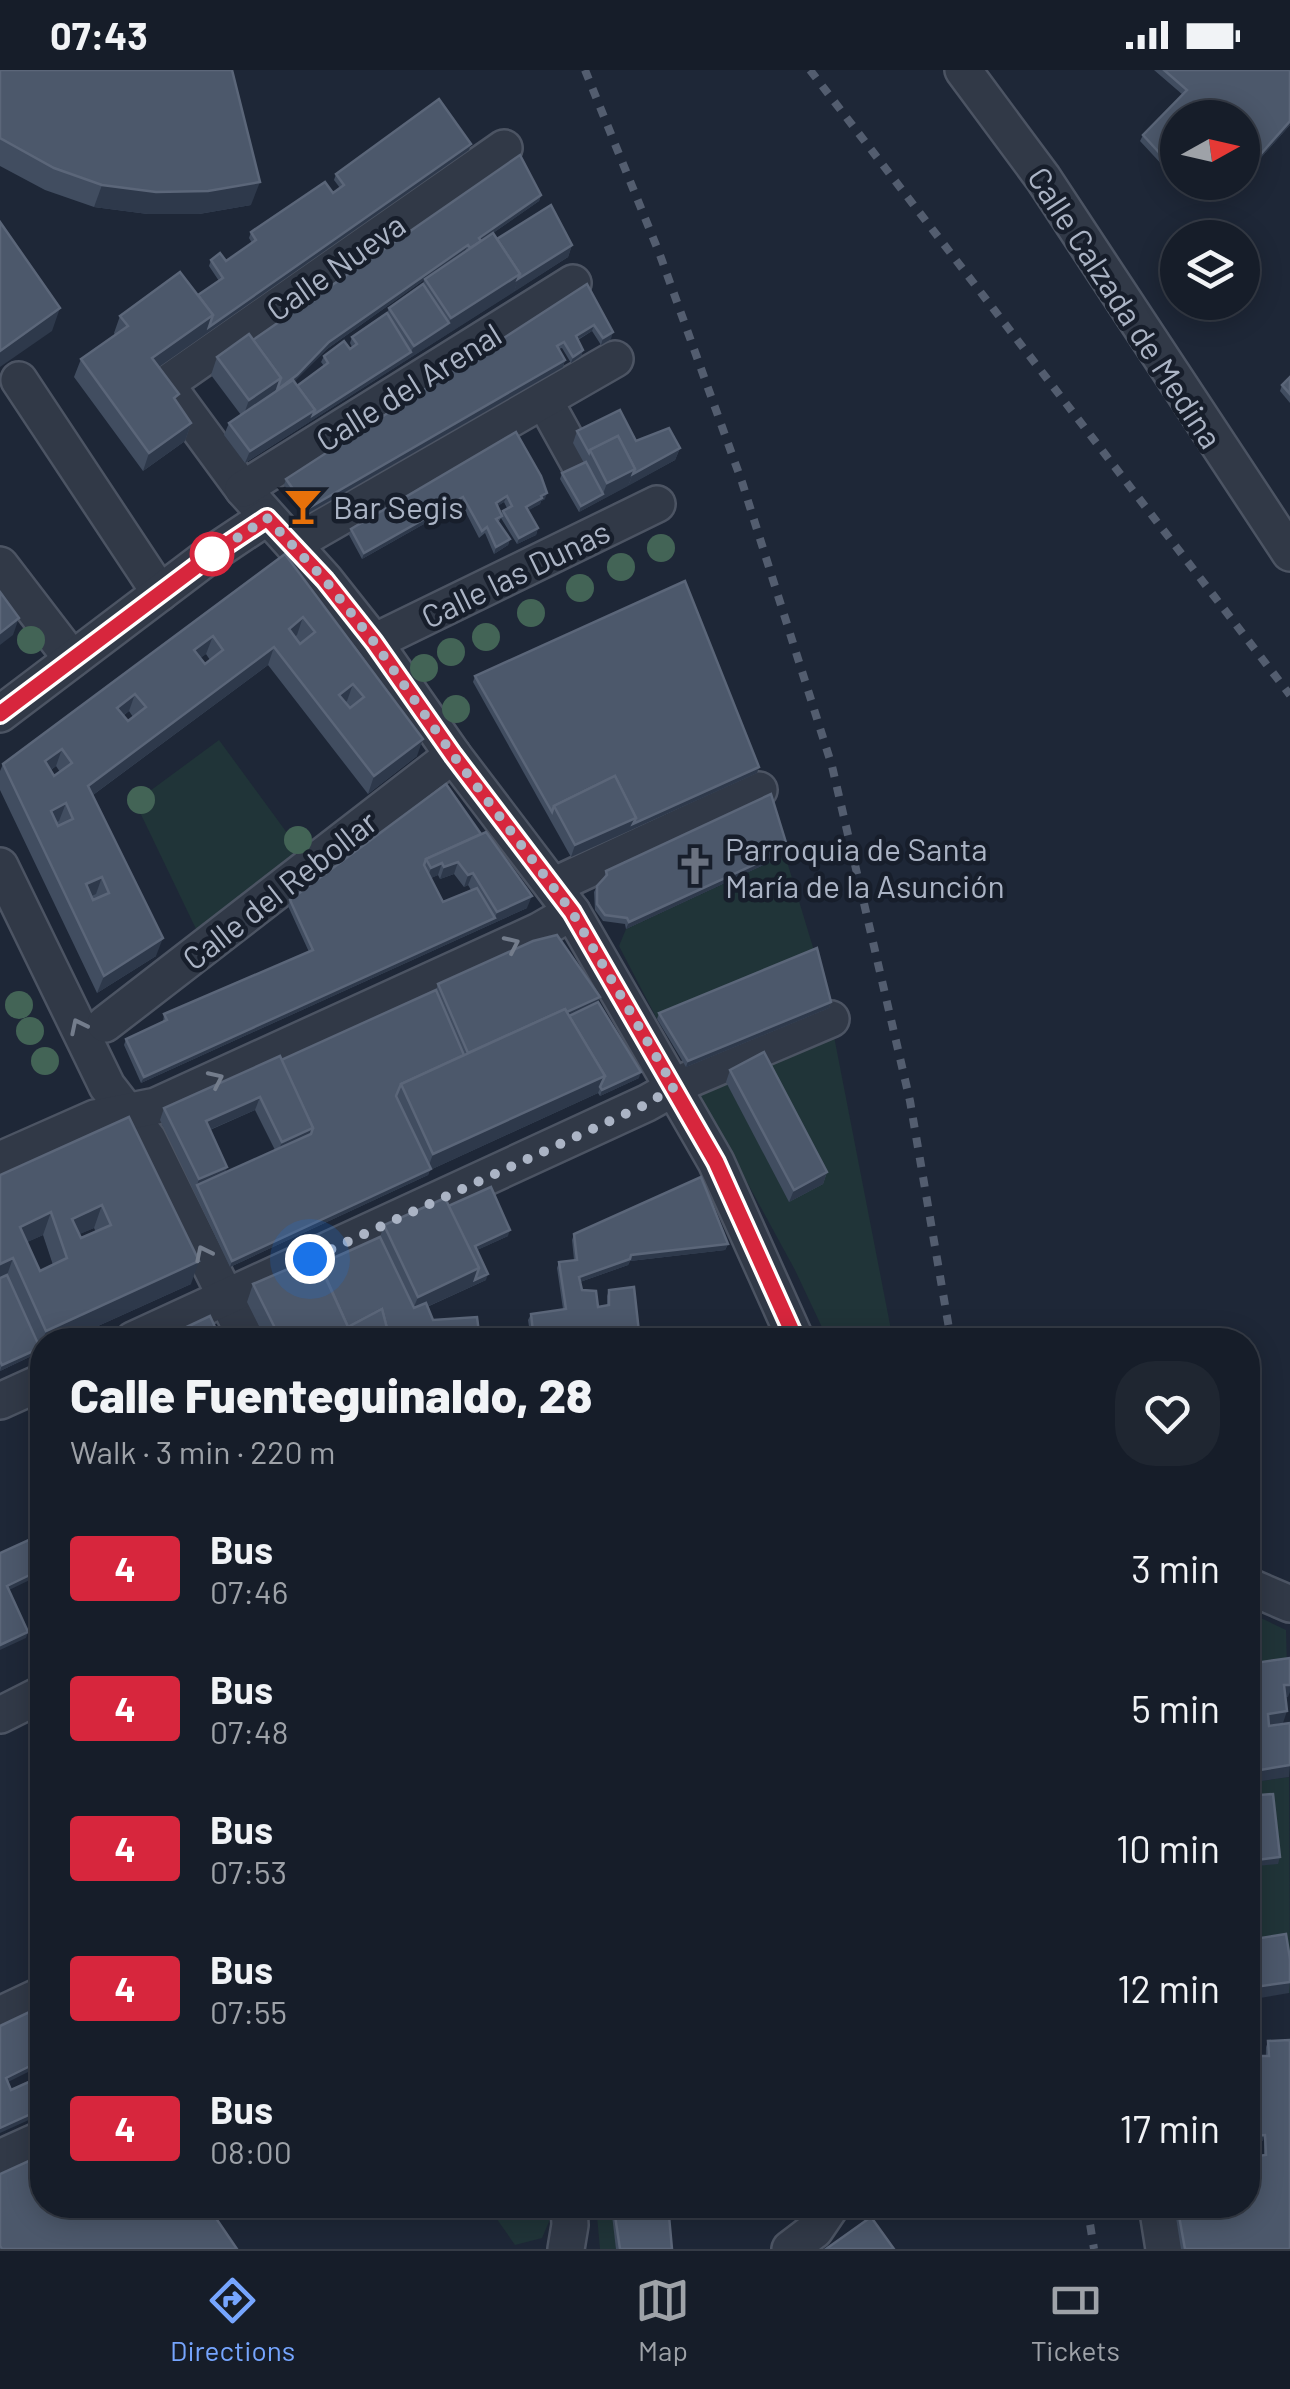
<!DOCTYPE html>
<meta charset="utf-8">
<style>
:root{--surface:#161d29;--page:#1f2631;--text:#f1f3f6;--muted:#9ea2a8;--line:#353b46;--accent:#76a5fe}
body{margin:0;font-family:Barlow,sans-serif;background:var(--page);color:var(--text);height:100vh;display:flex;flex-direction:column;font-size:38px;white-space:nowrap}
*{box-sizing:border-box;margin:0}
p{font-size:32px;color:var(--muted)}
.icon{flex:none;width:55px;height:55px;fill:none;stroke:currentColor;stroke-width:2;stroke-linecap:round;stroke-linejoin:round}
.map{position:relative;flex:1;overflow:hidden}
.sheet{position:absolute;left:30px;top:1258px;width:1230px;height:890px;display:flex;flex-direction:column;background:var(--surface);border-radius:40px;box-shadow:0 5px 25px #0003,0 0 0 2px var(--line)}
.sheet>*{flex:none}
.badge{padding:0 20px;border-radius:8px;font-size:35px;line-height:65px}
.needle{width:65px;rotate:82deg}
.controls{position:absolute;left:1160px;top:30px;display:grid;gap:20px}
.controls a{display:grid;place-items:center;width:100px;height:100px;border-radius:50%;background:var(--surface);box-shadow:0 5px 25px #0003,0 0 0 2px var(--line);font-size:50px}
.you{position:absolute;width:50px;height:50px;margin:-25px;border:8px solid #fff;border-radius:50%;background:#1a73e8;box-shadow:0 0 0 15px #1a73e833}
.map>.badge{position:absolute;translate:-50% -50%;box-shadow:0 0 0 5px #fff}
.round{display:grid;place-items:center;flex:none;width:105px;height:105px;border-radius:40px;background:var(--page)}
.summary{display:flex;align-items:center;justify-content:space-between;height:170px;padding:0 40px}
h1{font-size:48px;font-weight:800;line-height:75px}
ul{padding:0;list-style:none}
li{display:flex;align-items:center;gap:30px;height:140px;padding:0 40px}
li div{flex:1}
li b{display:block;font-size:38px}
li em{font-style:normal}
li .badge{min-width:110px;font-weight:700;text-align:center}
.status{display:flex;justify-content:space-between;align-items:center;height:70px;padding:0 50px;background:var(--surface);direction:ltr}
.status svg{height:28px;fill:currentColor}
.dock{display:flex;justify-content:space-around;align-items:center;height:140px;border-top:2px solid var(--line);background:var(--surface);font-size:28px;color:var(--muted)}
.dock a{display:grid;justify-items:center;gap:5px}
.dock .current{color:var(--accent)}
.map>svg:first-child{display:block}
</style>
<div class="status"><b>07:43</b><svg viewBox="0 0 49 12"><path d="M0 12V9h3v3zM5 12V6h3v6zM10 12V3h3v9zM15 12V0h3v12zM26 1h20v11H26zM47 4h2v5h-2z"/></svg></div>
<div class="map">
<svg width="1290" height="2179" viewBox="0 0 1290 2179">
<rect width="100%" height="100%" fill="#1e2737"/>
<g fill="#203438">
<path d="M219 670 301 782 197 861 135 732Z"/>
<path d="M785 785 815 884 657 949 619 876 626 859Z"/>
<path d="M832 956 893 1270H828L795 1200 694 1015Z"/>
<path d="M1248 1542 1286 1560 1287 1600 1248 1605Z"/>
<path d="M1289 1707 1290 1923H1289L1248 1881V1797L1278 1793 1248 1732V1713Z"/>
<path d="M487 2135H552L551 2147 542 2168 515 2175Z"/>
<path d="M596 2135H638L639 2141 616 2179H600Z"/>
</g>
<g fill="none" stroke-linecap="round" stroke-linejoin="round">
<g stroke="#4c5463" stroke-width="40">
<g id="minor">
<path d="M963 0 1043 108 1290 483"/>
<path d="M504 78 166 314 243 419 325 510 374 572 453 685 572 842 716 1092 796 1270"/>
<path d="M19 310 160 523"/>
<path d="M544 330 581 397"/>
<path d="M243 419 573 213"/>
<path d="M293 474 615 289"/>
<path d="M0 495 72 589"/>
<path d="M374 572 657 434"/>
<path d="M0 644 210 485 267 447"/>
<path d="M0 796 107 1016 148 1069 247 1270"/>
<path d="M553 816 759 720"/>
<path d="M105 954 453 685"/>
<path d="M0 1090 95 1048 156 1036 539 861 572 842"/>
<path d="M133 1270 647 1033 690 1009 831 949"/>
<path d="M0 1331 42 1312"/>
<path d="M1248 1516 1290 1534"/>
<path d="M0 1645 42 1624"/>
<path d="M0 1945 42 1925"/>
<path d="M0 2088 42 2069"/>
<path d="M1157 2135 1164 2179"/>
<path d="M566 2179 570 2155 569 2135"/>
<path d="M790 2179 815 2160 832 2135"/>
</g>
</g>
<use href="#minor" stroke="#313947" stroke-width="35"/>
<g stroke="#535d6f" stroke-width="8" stroke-dasharray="10 10" stroke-linecap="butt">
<path d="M585 0 660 185 742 412 832 696 910 1031 951 1270"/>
<path d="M810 0 1290 625"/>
<path d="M1087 2135 1094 2179"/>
</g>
</g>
<g fill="#436456">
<circle cx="661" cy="478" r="14"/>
<circle cx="621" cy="497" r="14"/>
<circle cx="580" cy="518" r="14"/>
<circle cx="531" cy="543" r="14"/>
<circle cx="486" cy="567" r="14"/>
<circle cx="31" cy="570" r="14"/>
<circle cx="451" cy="582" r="14"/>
<circle cx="424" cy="598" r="14"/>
<circle cx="456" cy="639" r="14"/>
<circle cx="141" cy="730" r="14"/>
<circle cx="298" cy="770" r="14"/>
<circle cx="19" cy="935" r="14"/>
<circle cx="30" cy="961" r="14"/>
<circle cx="45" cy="991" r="14"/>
</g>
<g fill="#414d60" fill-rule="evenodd">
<path d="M0 0 251 135 199 144H148L94 137 45 120 0 96Z"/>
<path d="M1154 0H1290V55L1258 91 1242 79V48H1178V112L1140 71 1143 65 1183 25Z"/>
<path d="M471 74 469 80 158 297 176 331 191 353 185 371 143 401 74 307 81 289 115 265 114 263 120 246 198 225 219 211 209 196 211 190 226 191 252 173 249 168 251 162 333 123 340 118 334 110 336 104Z"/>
<path d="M541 125 539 131 493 163 497 169 572 175 568 187 245 393 224 365 229 353 241 345 211 305 217 287ZM424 210 423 214 389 238 387 243 352 267 350 273 352 277 324 286 321 292 324 296 297 316 294 311 327 279Z"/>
<path d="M587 214 611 269 601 275 592 261 578 270 583 280 581 286 571 293 562 278 559 279 565 290 563 297 305 445 284 415 286 409Z"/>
<path d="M1290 307V333L1280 321 1282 315Z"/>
<path d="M577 361 636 371 680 378 675 390 579 442 560 409 562 403 584 393 573 373Z"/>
<path d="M516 362 545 429 541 431 540 434 528 440 538 458 536 465 517 474 501 448 498 453 510 469 508 475 494 484 485 463 479 468 461 433 362 489 349 465 351 459ZM504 432 507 438 503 441 501 445 497 436Z"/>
<path d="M285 484 417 686 368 724 268 595 93 725 156 886 97 923 0 720V701L3 694ZM206 584 210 590 205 594 200 588ZM129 641 133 647 128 651 123 646ZM56 696 60 702 54 706 51 700Z"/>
<path d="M475 606 759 697 757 703 571 787 473 612Z"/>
<path d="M446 714 527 838 141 1013 124 975 126 969 163 952 164 944 309 882 288 836 290 830ZM454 804 464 817 468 815 471 820 443 832 431 808 438 805 440 809Z"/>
<path d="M785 785 626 859 625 854 603 851 595 840 594 822 597 816 604 808 606 801Z"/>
<path d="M438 914 598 932 639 1008 600 1026 598 1023 430 1100 428 1105 230 1197 160 1050 164 1038 281 990 436 920ZM255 1040 275 1080 225 1102 227 1097 210 1060Z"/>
<path d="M831 932 829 938 686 997 657 949 659 943Z"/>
<path d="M730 1000 827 1102 823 1114 789 1132 726 1012Z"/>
<path d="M129 1047 191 1214 67 1270H42V1281L0 1301V1105ZM94 1158 96 1162 81 1168 79 1164ZM43 1165 53 1195 40 1201 27 1172Z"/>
<path d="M448 1136 508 1166 477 1180 486 1210 427 1237 433 1250 480 1270H266L247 1232 253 1214 320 1194 380 1167 384 1155Z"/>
<path d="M574 1164 728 1174 725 1180 630 1191 628 1195 580 1212 582 1220 598 1237 607 1235V1226L609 1220 639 1262 700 1270H531L528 1250 531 1244 563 1239 557 1198 559 1192 574 1190 572 1170Z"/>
<path d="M1268 1971 1290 2179H1181L1174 2135H1248L1264 2086 1266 1977Z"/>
<path d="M614 2139 672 2179H616L612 2145Z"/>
</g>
<g fill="#2e394b">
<path d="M1290 51V55L1258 91 1260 85Z"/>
<path d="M471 74 469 80 146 306 152 288 213 245Z"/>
<path d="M260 112 251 135 199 144H148L94 137 102 115Z"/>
<path d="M541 125 539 131 476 175 479 168Z"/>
<path d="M468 175 465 181 327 279 295 311 275 326 277 320 329 272Z"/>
<path d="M572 175 568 187 514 222 518 209Z"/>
<path d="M520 204 514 222 245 393 250 381 411 282 414 276 449 253 451 248Z"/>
<path d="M60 238 52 261 0 297V281Z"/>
<path d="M594 255 592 261 573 272 576 266Z"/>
<path d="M613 262 611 269 601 275 603 268Z"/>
<path d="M583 280 581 286 571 293 573 287Z"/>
<path d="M565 290 563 297 305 445 307 439Z"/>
<path d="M281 308 275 326 243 347 249 330Z"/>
<path d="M191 353 185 371 143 401 149 383Z"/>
<path d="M680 378 675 390 628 416 633 404Z"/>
<path d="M635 399 628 416 579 442 581 436 603 424 607 413Z"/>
<path d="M547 423 545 429 541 431 540 434 524 443 526 437Z"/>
<path d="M507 426 504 432 493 439 496 433Z"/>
<path d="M463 427 461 433 362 489 364 483Z"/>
<path d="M538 458 536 465 517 474 519 468Z"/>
<path d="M510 469 508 475 494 484 496 477Z"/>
<path d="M303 547 297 565 282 576 289 559Z"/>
<path d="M19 548 13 565 0 575V563Z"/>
<path d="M213 566 206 584 188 597 194 580Z"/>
<path d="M274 577 268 595 82 733 88 716Z"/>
<path d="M353 614 347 631 333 642 339 625Z"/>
<path d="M135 624 129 641 110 655 117 638Z"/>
<path d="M423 669 417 686 368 724 374 706Z"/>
<path d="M62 679 56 696 38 709 45 691Z"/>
<path d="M759 697 757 703 571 787 575 775 636 748Z"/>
<path d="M66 733 59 751 45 758 51 741Z"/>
<path d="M788 779 785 785 626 859 629 852Z"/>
<path d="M458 792 454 804 440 809 444 797Z"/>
<path d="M442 793 438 805 427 810 431 798Z"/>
<path d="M473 803 468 815 464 817 468 805Z"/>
<path d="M102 807 96 824 79 832 86 814Z"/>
<path d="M532 826 527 838 141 1013 144 1007 495 848 497 842Z"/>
<path d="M163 868 156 886 97 923 104 906Z"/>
<path d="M600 927 596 939 470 987Z"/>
<path d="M831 932 829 938 686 997 688 991Z"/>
<path d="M641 1002 639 1008 600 1026 602 1020Z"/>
<path d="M605 1006 598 1023 430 1100 428 1105 230 1197 232 1191 427 1101 433 1084Z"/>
<path d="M260 1027 255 1040 202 1063 206 1051Z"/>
<path d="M313 1058 309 1070 277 1084 282 1072Z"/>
<path d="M227 1097 223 1109 197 1115 199 1109Z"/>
<path d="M827 1102 823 1114 789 1132 794 1120Z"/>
<path d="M102 1135 94 1158 64 1171 72 1149Z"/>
<path d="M51 1142 43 1165 12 1179 20 1157Z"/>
<path d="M510 1160 508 1166 473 1182 475 1176Z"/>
<path d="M728 1174 725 1180 630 1191 628 1195 577 1213 579 1207 631 1185Z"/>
<path d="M13 1188 5 1211 0 1213V1194Z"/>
<path d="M199 1191 191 1214 67 1270H43L46 1261Z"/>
<path d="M479 1198 488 1204 486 1210 411 1244 418 1227Z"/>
<path d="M42 1270V1281L0 1301 2 1295 40 1278Z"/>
<path d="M42 1499V1504L5 1522 7 1516Z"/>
<path d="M28 1562 26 1568 0 1580V1575Z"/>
<path d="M1284 1615H1290V1622L1288 1627H1280Z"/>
<path d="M1287 1641 1283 1653 1264 1656 1268 1644Z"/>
<path d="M1290 1695 1289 1707 1248 1713V1702Z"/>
<path d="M1280 1787 1278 1794 1248 1797V1791Z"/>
<path d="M1290 1912 1289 1923 1248 1930V1918Z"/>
<path d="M42 1989 40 1996 4 2014 6 2008Z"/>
<path d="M42 2039V2044L0 2063V2058Z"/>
<path d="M1265 2065 1263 2071 1248 2072V2066Z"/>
</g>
<g fill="#4c586b" stroke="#5b6679" stroke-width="2.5" fill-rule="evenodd">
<path d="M0 0H232L260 112 208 121 156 122 102 115 54 98 0 68Z"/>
<path d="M1164 0H1290V51L1260 85 1242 71V48H1178V103L1143 65 1187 20Z"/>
<path d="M439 29 471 74 209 257 213 245 198 225 223 208 211 190 220 183 226 191 256 170 251 162 325 112 333 123 344 115 336 104Z"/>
<path d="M520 85 541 125 479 168 481 171 470 178 468 175 329 272 297 305 277 320 281 308 253 270Z"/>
<path d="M551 135 572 175 518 209 520 204 497 169Z"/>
<path d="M0 152 60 238 0 281Z"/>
<path d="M493 163 520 204 451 248 425 209Z"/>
<path d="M180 202 213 245 152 288 179 324 174 328 191 353 149 383 81 289 128 256 120 246Z"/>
<path d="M423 214 449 253 414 276 389 238Z"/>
<path d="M587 214 613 262 603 268 594 255 576 266 583 280 573 287 564 272 557 276 565 290 307 439 286 409Z"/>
<path d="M387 243 411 282 313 345 315 340 297 316 328 293 324 286 344 271 350 279 357 274 352 267Z"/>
<path d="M249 264 281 308 249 330 217 287Z"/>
<path d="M1290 307V324L1282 315Z"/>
<path d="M293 310 315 340 250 381 229 353Z"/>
<path d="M620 340 636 371 669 358 680 378 633 404 635 399 618 366 590 380 589 383 577 361Z"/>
<path d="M516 362 541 406 547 423 541 426 542 428 526 437 538 458 519 468 503 441 512 436 507 426 496 433 502 446 496 449 510 469 496 477 487 457 482 461 463 427 364 483 351 459Z"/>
<path d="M618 366 635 399 607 413 590 380Z"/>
<path d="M586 392 603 424 581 436 562 403Z"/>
<path d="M285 484 423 669 374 706 274 577 88 716 163 868 104 906 3 694ZM303 547 315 562 300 574 289 559ZM213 566 223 580 205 594 194 580ZM353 614 364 627 350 638 339 625ZM135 624 146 637 128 651 117 638ZM62 679 72 693 54 706 45 691ZM66 733 73 749 58 756 51 741ZM102 807 109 823 93 830 86 814Z"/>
<path d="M685 511 759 697 633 754 636 748 615 706 554 736 552 742 475 606Z"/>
<path d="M0 522 19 548 0 563Z"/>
<path d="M615 706 636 748 575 775 554 736Z"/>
<path d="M446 714 481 764 426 789 424 795 443 832 477 818 495 848 144 1007 126 969 167 950 164 944 313 880 290 830Z"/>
<path d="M771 724 788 779 629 852 627 848 605 845 597 834V816L607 805 606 801Z"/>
<path d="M486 762 532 826 497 842 473 803 468 805 458 792 444 797 442 793 431 798 426 789Z"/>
<path d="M557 865 600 927 567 942 565 939 468 983 438 914 533 871Z"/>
<path d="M817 878 831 932 688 991 659 943Z"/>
<path d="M436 920 464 985 401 1014 396 1026 431 1099 232 1191 197 1115 311 1064 313 1058 281 990Z"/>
<path d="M598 932 641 1002 602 1020 600 1017 605 1006 569 946Z"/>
<path d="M565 939 605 1006 433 1084 401 1014Z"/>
<path d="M764 982 827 1102 794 1120 730 1000Z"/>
<path d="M280 986 313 1058 282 1072 260 1027 206 1051 227 1097 199 1109 164 1038Z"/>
<path d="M129 1047 199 1191 46 1261 13 1188 0 1194V1105ZM102 1135 111 1155 81 1168 72 1149ZM51 1142 67 1188 40 1201 20 1157Z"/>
<path d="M701 1107 728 1174 631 1185 630 1189 579 1207 582 1220 596 1221 598 1237 609 1235V1220L634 1217 639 1262 700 1259V1270H534L531 1244 566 1239 559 1192 577 1190 574 1164Z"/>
<path d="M491 1117 510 1160 475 1176 488 1204 475 1210 479 1198 448 1136Z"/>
<path d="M445 1128 479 1198 418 1227 384 1155Z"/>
<path d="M380 1167 414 1238 426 1233 433 1250 477 1247 480 1270H390L382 1239 348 1257 320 1194Z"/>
<path d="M316 1187 348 1257 382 1239 390 1270H281L253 1214Z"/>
<path d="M7 1205 40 1278 2 1295 0 1291V1208Z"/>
<path d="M210 1246 221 1270H159Z"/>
<path d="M42 1464V1499L7 1516 28 1562 0 1575V1483Z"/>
<path d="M1290 1588V1615H1284L1287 1641 1268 1644 1269 1656 1290 1653V1695L1248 1702V1594Z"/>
<path d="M1273 1724 1280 1787 1248 1791V1726Z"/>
<path d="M1286 1864 1290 1889V1912L1248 1918V1870Z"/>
<path d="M42 1936V1990L6 2008 11 2020 42 2006V2039L0 2058V1956Z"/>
<path d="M1290 1970V2179H1185L1177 2135H1248V2087L1266 2085 1265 2065 1248 2066V1986H1269L1268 1971Z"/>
<path d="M42 2085V2135H207L237 2179H2L0 2176V2104Z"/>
<path d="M639 2135H668L672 2179H620L614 2139Z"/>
<path d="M871 2147 894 2179H826Z"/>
</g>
<defs><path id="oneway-chevron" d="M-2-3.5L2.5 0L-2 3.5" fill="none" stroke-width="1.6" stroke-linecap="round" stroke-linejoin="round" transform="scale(2.5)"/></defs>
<g stroke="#747d8c">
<use href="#oneway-chevron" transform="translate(512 874) rotate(-25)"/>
<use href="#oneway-chevron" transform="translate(78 956) rotate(-116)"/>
<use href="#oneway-chevron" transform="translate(216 1009) rotate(-25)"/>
<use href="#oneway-chevron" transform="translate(203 1183) rotate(-116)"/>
</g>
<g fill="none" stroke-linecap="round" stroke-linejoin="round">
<g stroke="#fff" stroke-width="22">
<path id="line" d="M0 644 210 486 267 448 325 510 374 572 453 685 572 842 716 1092 796 1270"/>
</g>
<use href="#line" stroke="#d7263d" stroke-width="15"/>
<path stroke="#abb4c5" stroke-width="10" stroke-dasharray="0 18" d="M212 484 210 486 267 448 325 510 374 572 453 685 572 842 674 1017 647 1034 310 1189"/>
</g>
<defs>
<g id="bar-bare" transform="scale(3)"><path d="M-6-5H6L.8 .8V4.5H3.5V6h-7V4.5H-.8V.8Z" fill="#e8710a" stroke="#171e2b" stroke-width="2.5" paint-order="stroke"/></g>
<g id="church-bare" transform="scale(3)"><path d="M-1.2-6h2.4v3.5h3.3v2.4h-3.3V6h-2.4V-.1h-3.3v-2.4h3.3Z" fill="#6b7280" stroke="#171e2b" stroke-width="2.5" paint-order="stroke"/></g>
</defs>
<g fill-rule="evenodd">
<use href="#bar-bare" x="303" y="436"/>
<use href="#church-bare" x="695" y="796"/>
</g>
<circle fill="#fff" stroke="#d7263d" stroke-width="5" cx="212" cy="484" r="20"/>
<g text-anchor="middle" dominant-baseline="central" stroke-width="9" stroke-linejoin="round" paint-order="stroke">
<g font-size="32" fill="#abb4c5" stroke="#171e2b">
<text transform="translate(335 196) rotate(-35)">Calle Nueva</text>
<text transform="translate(1126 237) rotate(57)">Calle Calzada de Medina</text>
<text transform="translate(408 316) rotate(-32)">Calle del Arenal</text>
<text transform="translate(515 503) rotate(-26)">Calle las Dunas</text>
<text transform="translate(279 819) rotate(-38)">Calle del Rebollar</text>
</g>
<g font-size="32" fill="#abb4c5" stroke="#171e2b" text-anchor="start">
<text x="333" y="436">Bar Segis</text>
<text x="725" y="778">Parroquia de Santa<tspan x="725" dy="37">María de la Asunción</tspan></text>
</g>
</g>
</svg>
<div class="controls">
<a><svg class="needle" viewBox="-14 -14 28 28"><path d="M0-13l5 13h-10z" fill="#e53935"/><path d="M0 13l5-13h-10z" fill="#9ea2a8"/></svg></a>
<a><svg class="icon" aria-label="layers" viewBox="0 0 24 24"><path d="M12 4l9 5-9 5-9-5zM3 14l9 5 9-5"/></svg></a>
</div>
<div class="you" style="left:310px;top:1189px"></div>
<section class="sheet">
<div class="summary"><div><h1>Calle Fuenteguinaldo, 28</h1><p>Walk · 3 min · 220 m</p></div><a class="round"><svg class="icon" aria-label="heart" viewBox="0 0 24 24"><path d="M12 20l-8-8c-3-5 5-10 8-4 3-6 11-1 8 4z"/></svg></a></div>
<ul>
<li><span class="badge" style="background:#d7263d;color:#fff">4</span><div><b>Bus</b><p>07:46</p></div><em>3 min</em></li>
<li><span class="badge" style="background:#d7263d;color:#fff">4</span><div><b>Bus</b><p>07:48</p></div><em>5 min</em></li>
<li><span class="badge" style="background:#d7263d;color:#fff">4</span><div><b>Bus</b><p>07:53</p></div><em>10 min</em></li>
<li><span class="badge" style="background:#d7263d;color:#fff">4</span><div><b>Bus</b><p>07:55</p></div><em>12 min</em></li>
<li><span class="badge" style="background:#d7263d;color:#fff">4</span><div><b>Bus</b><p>08:00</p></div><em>17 min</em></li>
</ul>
</section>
</div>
<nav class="dock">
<a class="current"><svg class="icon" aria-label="directions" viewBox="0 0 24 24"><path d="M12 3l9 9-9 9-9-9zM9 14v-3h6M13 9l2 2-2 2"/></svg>Directions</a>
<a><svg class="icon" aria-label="map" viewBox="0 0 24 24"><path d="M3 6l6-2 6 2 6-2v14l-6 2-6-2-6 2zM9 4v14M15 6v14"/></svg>Map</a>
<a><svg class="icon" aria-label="tickets" viewBox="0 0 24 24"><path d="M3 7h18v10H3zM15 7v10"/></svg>Tickets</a>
</nav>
